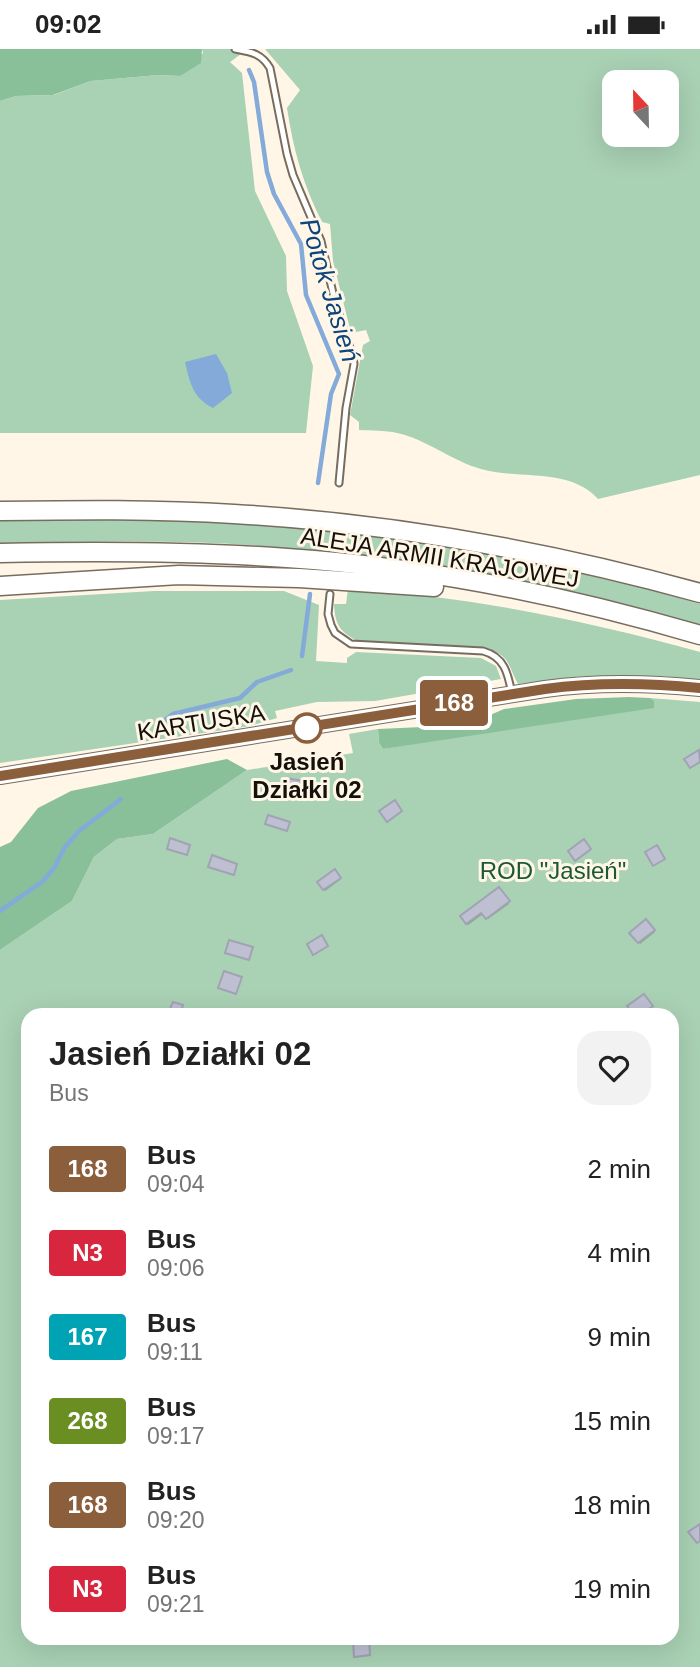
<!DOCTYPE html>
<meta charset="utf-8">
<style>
:root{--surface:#fff;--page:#f2f2f2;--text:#222;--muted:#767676}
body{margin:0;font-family:Helvetica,sans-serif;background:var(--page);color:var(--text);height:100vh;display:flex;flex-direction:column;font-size:26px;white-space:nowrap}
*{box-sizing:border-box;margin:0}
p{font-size:23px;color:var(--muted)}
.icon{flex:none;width:38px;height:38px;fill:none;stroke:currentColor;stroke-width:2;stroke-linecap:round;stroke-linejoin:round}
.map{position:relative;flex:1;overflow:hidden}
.panel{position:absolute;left:21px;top:959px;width:658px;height:637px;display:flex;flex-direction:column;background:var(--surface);border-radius:21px;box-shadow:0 7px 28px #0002}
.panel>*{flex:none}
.badge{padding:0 14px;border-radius:5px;font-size:24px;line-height:46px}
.needle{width:46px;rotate:338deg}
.tools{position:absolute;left:602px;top:21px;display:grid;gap:14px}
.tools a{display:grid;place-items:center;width:77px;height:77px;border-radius:14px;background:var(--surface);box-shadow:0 7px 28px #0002;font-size:35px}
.map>.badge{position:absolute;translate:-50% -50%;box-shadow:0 0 0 4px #fff}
.round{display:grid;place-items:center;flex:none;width:74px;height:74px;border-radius:21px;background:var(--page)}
.summary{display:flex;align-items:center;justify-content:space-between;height:119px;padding:0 28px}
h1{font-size:33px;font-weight:800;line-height:52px}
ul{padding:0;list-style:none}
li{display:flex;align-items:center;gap:21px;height:84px;padding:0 28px}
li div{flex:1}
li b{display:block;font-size:26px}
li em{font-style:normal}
li .badge{min-width:77px;font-weight:700;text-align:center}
.status{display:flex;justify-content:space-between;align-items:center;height:49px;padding:0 35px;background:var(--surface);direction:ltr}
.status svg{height:19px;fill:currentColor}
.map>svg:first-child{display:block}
</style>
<div class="status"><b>09:02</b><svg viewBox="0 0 49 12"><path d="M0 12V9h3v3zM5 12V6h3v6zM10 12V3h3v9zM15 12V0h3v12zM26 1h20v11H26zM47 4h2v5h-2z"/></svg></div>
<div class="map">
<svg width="700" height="1618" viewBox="0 0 700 1618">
<rect width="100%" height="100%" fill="#fff6e7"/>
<g fill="#a9d1b4" fill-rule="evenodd">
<path d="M202 0H248L230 13 242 24 255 142 286 207 287 242 313 317 306 384H0V52L16 47 54 46 91 32 158 26 180 27 203 4Z"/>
<path d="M265 0H700V426L598 450C569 418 519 431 481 420 452 412 426 390 397 384 385 381 371 382 359 381V373L350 366 363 296 370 292 366 281 351 284 333 212 330 175 322 173C303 136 293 99 287 59L300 41ZM614 33H667V86H614Z"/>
<path d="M101 470C154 472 208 471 261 476 410 488 557 512 700 555V576C618 553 534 537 450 523 387 513 324 503 261 497 174 490 86 493 0 494V471Z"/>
<path d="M348 540C468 547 584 571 700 603V631L662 627H584L518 635C506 612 511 608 484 598L359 593C340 583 335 576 334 555H346Z"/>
<path d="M154 542H284L319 556 316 612 347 614V609L356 603 481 609 496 617 501 630 375 652 317 653 275 662 277 669 250 677 0 714V551Z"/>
<path d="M650 649 700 653V1618H0V901L72 852 94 808 117 790 153 785 247 721 353 704 349 685 378 680 379 694 383 700 654 653ZM28 966H672V1589H28Z"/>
</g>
<g fill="#89c09a">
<path d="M0 0H202L201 14 180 27 158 26 91 32 53 46 16 47 0 52Z"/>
<path d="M629 648 650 649 654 652V659L383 700 379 694 378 680 467 676 504 660 576 650Z"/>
<path d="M227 710 247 721 153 785 117 790 94 808 72 852 0 901V798L11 793 38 759 71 742Z"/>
</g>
<path fill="#83aad8" d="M216 305 227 324 232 344 213 359C193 349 190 334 185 313Z"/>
<g fill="#0003">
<path d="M335 823 340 831 325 842 319 834Z"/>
<path d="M498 841 509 855 488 870 483 865 468 876 462 867Z"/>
<path d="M646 872 655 883 640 895 632 884Z"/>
</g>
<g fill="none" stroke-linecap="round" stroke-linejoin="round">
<g stroke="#83aad8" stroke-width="4.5">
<path d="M249 21 254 33 267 123 274 145 301 195 306 246 339 325 331 345 318 434"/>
<path d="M302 607 310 545"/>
<path d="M159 685 165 671 173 665 240 649 257 633 291 621"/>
<path d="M0 862 42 833 54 819 65 798 79 782 121 750"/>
</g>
</g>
<g fill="#bec0d2" stroke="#a1a3b5" stroke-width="2">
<path d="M699 701 700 713 690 719 684 710Z"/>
<path d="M285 729 304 732 302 744 284 741Z"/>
<path d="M395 751 402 762 387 773 379 762Z"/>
<path d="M268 766 290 773 287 782 265 775Z"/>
<path d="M170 789 190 796 187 806 167 800Z"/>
<path d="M584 790 591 800 575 812 568 802Z"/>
<path d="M657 796 665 810 653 817 645 803Z"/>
<path d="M212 806 237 815 234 826 208 818Z"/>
<path d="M335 820 341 829 323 841 317 833Z"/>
<path d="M499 838 510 852 486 870 481 864 466 875 460 867Z"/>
<path d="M646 870 655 881 638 894 629 884Z"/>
<path d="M322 886 328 897 313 906 307 895Z"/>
<path d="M229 891 253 898 249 911 225 904Z"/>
<path d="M224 922 242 928 236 945 218 939Z"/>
<path d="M644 945 653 957 641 966H634L627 957Z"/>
<path d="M173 953 183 956 180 966H167Z"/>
<path d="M700 1475V1492L697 1494 688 1483Z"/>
<path d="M369 1589 370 1606 354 1608 353 1590Z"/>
</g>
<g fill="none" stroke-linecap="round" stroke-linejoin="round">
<g stroke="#776d5e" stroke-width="9">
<g id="service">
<path d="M235 0C251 3 261 4 270 19L287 105 293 126 321 192 335 253 353 308 354 315 346 359 339 434"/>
<path d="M330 545 328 565 331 576 335 584 351 595 483 602C505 608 508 625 512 645"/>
</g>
</g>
<g stroke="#776d5e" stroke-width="18">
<path id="tertiary" d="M0 727 545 640C597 633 648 634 700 639"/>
</g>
<g stroke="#776d5e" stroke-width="21">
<g id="primary">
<path d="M0 462C78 461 156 460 234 465 392 474 548 502 700 544"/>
<path d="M0 504C96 502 192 502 287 509 425 518 567 547 700 586"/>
<path d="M0 537 179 526 299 529 434 538"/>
</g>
</g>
<use href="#service" stroke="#fff" stroke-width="5"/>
<use href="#tertiary" stroke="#fff" stroke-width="14"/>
<use href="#primary" stroke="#fff" stroke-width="18"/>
</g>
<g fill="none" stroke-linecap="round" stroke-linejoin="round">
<g stroke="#fff" stroke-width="16">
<path id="line" d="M0 727 545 640C597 633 648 634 700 639"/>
</g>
<use href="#line" stroke="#8b5e3c" stroke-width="10"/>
</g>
<circle fill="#fff" stroke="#8b5e3c" stroke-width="3.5" cx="307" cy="679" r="14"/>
<g text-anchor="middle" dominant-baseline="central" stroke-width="6" stroke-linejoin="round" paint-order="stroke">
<g font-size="24" fill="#14100a" stroke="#fff6e7">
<text transform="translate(440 508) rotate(9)">ALEJA ARMII KRAJOWEJ</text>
<text transform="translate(201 673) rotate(-9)">KARTUSKA</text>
</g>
<g font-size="24" font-weight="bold" fill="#14100a" stroke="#fff6e7">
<text x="307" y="712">Jasień<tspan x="307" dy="28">Działki 02</tspan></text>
</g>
<g font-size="24" fill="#1a5934" stroke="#fff6e7">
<text x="553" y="821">ROD "Jasień"</text>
</g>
<g font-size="26" font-style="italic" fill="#0c447c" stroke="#fff6e7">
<text transform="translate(330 241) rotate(73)">Potok Jasień</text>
</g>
</g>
</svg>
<div class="tools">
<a><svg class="needle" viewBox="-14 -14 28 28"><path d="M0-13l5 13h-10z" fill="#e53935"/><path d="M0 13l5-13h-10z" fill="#767676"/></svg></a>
</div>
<b class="badge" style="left:454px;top:654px;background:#8b5e3c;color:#fff">168</b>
<section class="panel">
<div class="summary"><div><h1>Jasień Działki 02</h1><p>Bus</p></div><a class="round"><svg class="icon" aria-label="heart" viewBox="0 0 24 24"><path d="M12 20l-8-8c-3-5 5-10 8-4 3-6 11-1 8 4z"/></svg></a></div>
<ul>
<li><span class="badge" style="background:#8b5e3c;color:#fff">168</span><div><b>Bus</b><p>09:04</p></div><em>2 min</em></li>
<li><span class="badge" style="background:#d7263d;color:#fff">N3</span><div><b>Bus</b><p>09:06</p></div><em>4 min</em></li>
<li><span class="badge" style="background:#00a3b4;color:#fff">167</span><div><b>Bus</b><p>09:11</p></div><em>9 min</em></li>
<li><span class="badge" style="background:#6b8e23;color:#fff">268</span><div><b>Bus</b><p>09:17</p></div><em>15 min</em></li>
<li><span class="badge" style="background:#8b5e3c;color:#fff">168</span><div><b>Bus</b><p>09:20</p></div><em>18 min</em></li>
<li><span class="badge" style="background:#d7263d;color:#fff">N3</span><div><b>Bus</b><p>09:21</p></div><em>19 min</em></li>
</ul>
</section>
</div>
